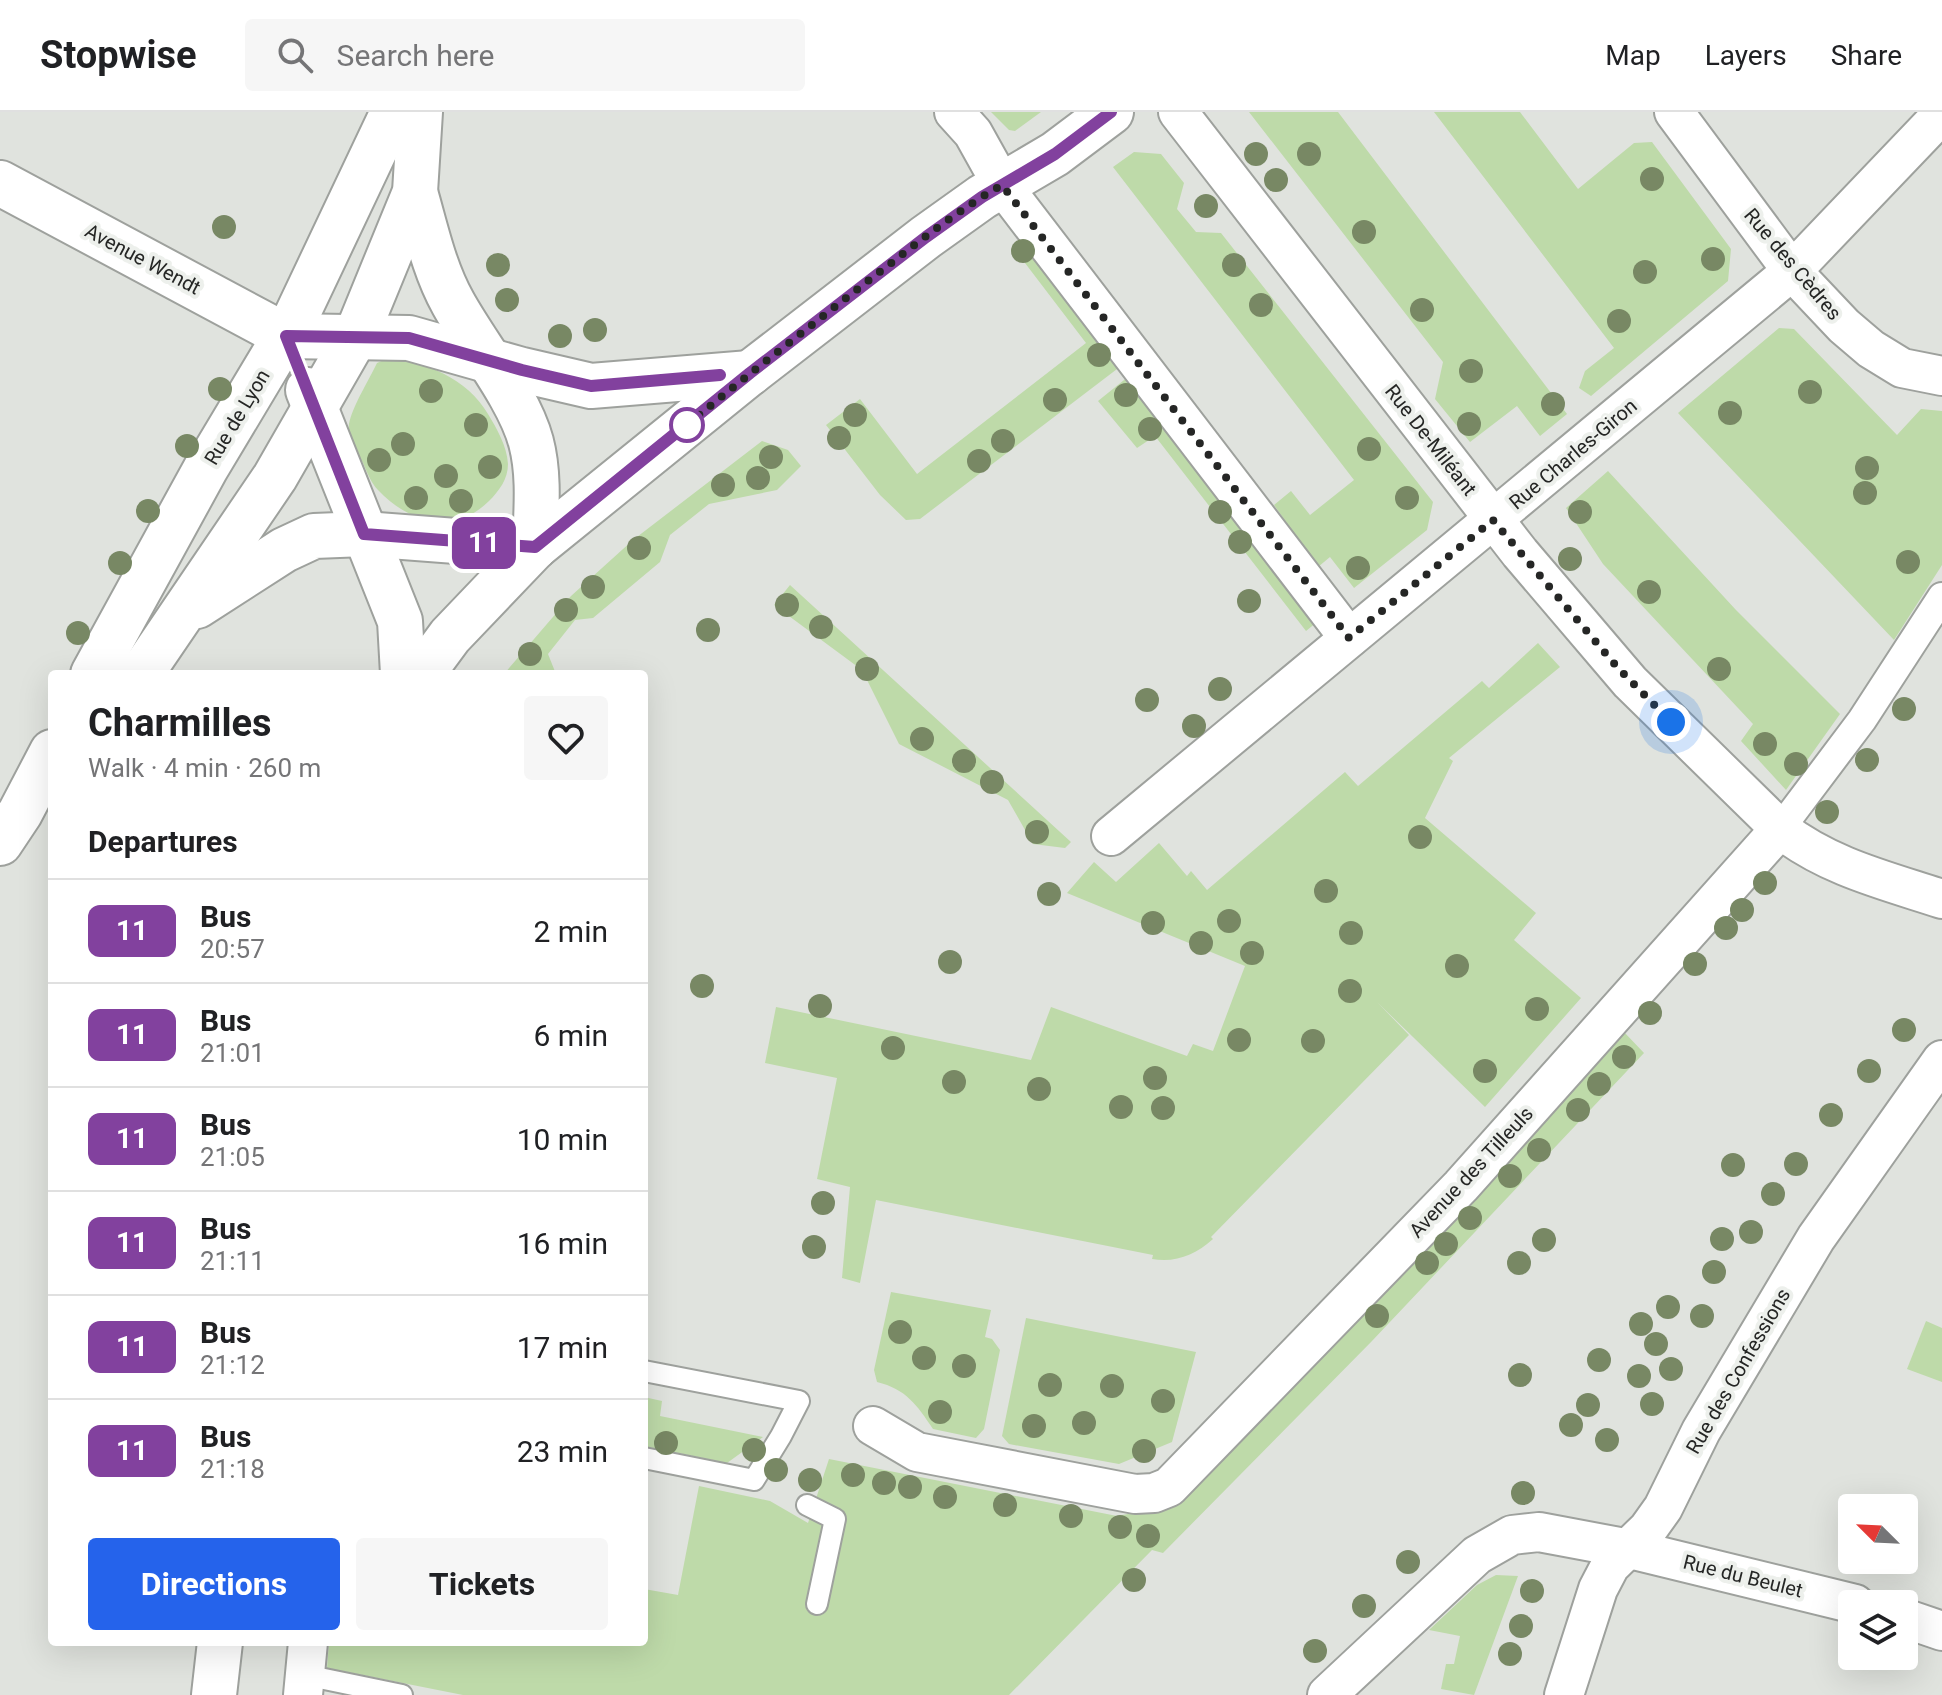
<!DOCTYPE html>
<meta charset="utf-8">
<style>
:root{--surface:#fff;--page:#f6f6f6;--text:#202124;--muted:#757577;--line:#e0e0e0;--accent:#2563eb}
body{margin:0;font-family:Roboto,sans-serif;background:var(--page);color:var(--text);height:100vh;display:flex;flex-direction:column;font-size:30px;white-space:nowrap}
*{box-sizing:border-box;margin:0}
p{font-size:26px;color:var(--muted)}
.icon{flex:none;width:44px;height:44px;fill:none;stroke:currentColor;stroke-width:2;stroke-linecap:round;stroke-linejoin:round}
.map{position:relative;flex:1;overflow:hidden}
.side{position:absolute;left:48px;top:558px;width:600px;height:976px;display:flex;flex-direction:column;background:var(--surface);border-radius:8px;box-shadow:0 8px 32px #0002}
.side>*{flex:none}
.badge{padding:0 16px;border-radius:12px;font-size:28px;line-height:52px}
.needle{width:52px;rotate:294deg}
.buttons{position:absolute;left:1838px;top:1382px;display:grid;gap:16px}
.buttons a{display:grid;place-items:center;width:80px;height:80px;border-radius:8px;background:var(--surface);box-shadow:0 8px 32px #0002;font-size:40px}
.you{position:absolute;width:40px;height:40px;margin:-20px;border:6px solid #fff;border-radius:50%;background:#1a73e8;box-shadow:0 0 0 12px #1a73e833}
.map>.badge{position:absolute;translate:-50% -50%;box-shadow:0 0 0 4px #fff}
h2{padding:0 40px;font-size:30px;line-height:72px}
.round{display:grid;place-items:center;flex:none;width:84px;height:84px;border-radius:8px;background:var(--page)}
.summary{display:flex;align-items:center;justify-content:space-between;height:136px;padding:0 40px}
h1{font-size:38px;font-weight:700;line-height:60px}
.cta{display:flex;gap:16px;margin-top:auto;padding:16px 40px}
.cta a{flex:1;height:92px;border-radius:8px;background:var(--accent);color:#fff;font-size:32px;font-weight:700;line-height:92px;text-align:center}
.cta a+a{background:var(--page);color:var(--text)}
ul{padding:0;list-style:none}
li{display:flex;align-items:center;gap:24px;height:104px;padding:0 40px;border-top:2px solid var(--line)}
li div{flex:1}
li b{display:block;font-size:30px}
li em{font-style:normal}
li .badge{min-width:88px;font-weight:700;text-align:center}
header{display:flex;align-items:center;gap:48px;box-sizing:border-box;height:112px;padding:0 40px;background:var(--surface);border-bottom:2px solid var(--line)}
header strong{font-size:38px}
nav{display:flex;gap:44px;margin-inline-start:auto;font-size:28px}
.search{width:560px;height:72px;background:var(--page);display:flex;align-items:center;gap:20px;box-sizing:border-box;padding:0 28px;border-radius:8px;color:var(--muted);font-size:30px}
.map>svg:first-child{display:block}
</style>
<header>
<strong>Stopwise</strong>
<div class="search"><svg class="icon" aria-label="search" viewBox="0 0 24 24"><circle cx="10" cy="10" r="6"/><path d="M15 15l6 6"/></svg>Search here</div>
<nav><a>Map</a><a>Layers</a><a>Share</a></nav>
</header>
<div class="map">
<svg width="1942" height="1583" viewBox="0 0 1942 1583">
<rect width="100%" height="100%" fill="#e0e3de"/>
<g fill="#bedaa9">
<path d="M991 0H1041L1015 19 1009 18Z"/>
<path d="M1249 0H1338L1567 302 1540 324 1517 294 1470 330 1435 287 1443 250Z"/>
<path d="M1434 0H1520L1578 77 1634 31 1652 30 1731 137 1728 169 1591 284 1579 276 1585 259 1614 236Z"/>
<path d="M1134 40 1161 42 1184 71 1177 97 1196 120 1221 121 1433 390 1427 418 1354 476 1330 445 1318 455 1274 393 1291 379 1310 403 1354 368 1113 55Z"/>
<path d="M1024 126 1121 254 920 407 906 408 880 383 826 313 860 287 917 362 1086 231 1012 134Z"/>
<path d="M1779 216 1794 217 1897 323 1921 297 1942 299V453L1894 528 1678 301Z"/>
<path d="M386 247C424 248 468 267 488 302 497 317 507 334 508 352 508 367 499 379 489 389 454 424 409 411 378 378 371 371 367 360 363 351 357 339 347 326 349 312 352 295 369 268 377 251Z"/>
<path d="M1129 264 1317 510 1306 519 1155 324 1137 336 1098 289Z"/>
<path d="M762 329 788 338 801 354 777 378 709 392 670 423 660 450 593 506 575 508 548 542 556 562H504L571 484 633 428Z"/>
<path d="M1608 359 1736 498 1840 602 1786 678 1741 629 1753 612 1603 452 1566 396Z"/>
<path d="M790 473 1071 730 1065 736 1033 732 1008 688 899 632 862 558 774 493Z"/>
<path d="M1538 531 1560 555 1449 646 1453 649 1425 706 1536 801 1514 828 1581 886 1485 995 1377 890 1409 923 1211 1125 1213 1127C1195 1143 1176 1151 1152 1147L1153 1143 876 1088 860 1171 842 1166 850 1075 817 1067 837 966 765 951 776 895 1031 948 1051 895 1187 944 1193 932 1213 939 1245 854 1067 781 1094 750 1116 770 1159 731 1187 764 1191 759 1207 778 1345 660 1358 674 1482 569 1489 576Z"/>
<path d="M1624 920 1644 941 1372 1229 1163 1441 1152 1438 1009 1583H463L327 1556 329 1530H644V1477L678 1483 699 1374 770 1389 808 1411 829 1347 1117 1404 1160 1396Z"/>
<path d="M891 1180 991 1198 985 1225 992 1227 1000 1238 984 1317 976 1326 933 1317C917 1293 906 1277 877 1270L874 1258Z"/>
<path d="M1026 1206 1196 1240 1172 1330 1119 1352 1009 1332 1002 1324Z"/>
<path d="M1926 1209 1942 1216V1270L1907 1257Z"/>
<path d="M644 1285 662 1289 660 1304 763 1325 727 1351 644 1334Z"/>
<path d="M1496 1463 1518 1464 1474 1583 1441 1577 1446 1552H1454L1460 1524 1429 1518 1477 1473Z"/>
</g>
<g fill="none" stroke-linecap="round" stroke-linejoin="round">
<g stroke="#9ea19d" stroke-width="24">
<g id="service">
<path d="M644 1259 799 1289 781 1324 754 1368 644 1346"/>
<path d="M807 1393 835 1407 817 1492"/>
<path d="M305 1563 402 1583"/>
</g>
</g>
<g stroke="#9ea19d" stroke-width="32">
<path id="pedestrian" d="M1780 717 1862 608 1942 485"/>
</g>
<g stroke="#9ea19d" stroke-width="42">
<g id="minor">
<path d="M954 0 973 21 1002 73 1349 526"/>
<path d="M1178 0 1520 441 1630 570 1780 717C1829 755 1884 768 1942 787"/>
<path d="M1674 0 1792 159 1844 214 1871 237 1902 256 1942 264"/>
<path d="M1111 724 1792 159 1942 2"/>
<path d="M873 1314 917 1340 1135 1382 1154 1381 1169 1375 1461 1074 1780 717"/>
<path d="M1904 1506 1942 1519"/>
<path d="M303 1583 308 1530"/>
<path d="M1327 1583 1477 1443 1512 1423 1539 1420 1630 1437 1855 1492"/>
<path d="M1564 1583 1598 1477 1610 1454 1648 1417 1663 1396 1701 1319 1816 1126 1942 948"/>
</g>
</g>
<g stroke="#9ea19d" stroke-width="48">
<g id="secondary">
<path d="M0 71 286 224 409 226 522 258 591 274 750 261"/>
<path d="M415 80C426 118 434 157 453 191 476 233 519 285 531 330 540 364 536 401 535 435"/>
<path d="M308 278 400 509 403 562"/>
<path d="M197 494 284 438 314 424 364 422 535 435"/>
<path d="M93 562 206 356 294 209 393 0"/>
<path d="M141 562 275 365 356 224 415 80 420 0"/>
<path d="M422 562 450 524 535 435 750 261 926 125 982 85 1055 42 1111 0"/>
<path d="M0 731 20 701 52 640"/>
<path d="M214 1583 220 1530"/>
</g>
</g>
<use href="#service" stroke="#fff" stroke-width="20"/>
<use href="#pedestrian" stroke="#fff" stroke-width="28"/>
<use href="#minor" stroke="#fff" stroke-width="38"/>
<use href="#secondary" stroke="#fff" stroke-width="44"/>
</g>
<g fill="#788864">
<circle cx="1256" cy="42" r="12"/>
<circle cx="1309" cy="42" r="12"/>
<circle cx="1652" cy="67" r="12"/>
<circle cx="1276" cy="68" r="12"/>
<circle cx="1206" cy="94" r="12"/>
<circle cx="224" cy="115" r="12"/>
<circle cx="1364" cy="120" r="12"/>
<circle cx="1023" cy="139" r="12"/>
<circle cx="1713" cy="147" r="12"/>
<circle cx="498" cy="153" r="12"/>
<circle cx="1234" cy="153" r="12"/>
<circle cx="1645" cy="160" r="12"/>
<circle cx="507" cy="188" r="12"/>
<circle cx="1261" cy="193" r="12"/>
<circle cx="1422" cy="198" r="12"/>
<circle cx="1619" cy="209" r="12"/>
<circle cx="595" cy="218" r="12"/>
<circle cx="560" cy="224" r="12"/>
<circle cx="1099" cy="243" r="12"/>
<circle cx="1471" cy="259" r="12"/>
<circle cx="220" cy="277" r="12"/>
<circle cx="431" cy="279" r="12"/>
<circle cx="1810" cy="280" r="12"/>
<circle cx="1126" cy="283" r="12"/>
<circle cx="1055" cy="288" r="12"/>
<circle cx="1553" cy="292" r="12"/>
<circle cx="1730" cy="301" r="12"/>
<circle cx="855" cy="303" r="12"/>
<circle cx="1469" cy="312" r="12"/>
<circle cx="476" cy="313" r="12"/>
<circle cx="1150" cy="317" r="12"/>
<circle cx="839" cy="326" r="12"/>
<circle cx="1003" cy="329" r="12"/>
<circle cx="403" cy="332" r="12"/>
<circle cx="187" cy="334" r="12"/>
<circle cx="1369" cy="337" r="12"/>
<circle cx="771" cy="345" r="12"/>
<circle cx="379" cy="348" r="12"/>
<circle cx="979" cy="349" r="12"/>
<circle cx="490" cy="355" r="12"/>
<circle cx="1867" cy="356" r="12"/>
<circle cx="446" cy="364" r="12"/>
<circle cx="758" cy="366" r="12"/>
<circle cx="723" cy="373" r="12"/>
<circle cx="1865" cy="381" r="12"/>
<circle cx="416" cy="386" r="12"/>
<circle cx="1407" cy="386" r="12"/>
<circle cx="461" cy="389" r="12"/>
<circle cx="148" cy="399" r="12"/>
<circle cx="1220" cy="400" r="12"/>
<circle cx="1580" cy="400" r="12"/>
<circle cx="1240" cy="430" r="12"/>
<circle cx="639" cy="436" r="12"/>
<circle cx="1570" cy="447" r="12"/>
<circle cx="1908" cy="450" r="12"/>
<circle cx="120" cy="451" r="12"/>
<circle cx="1358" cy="456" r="12"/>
<circle cx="593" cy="475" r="12"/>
<circle cx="1649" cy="480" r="12"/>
<circle cx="1249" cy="489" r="12"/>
<circle cx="787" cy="493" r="12"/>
<circle cx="566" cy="498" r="12"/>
<circle cx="821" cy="515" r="12"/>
<circle cx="708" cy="518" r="12"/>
<circle cx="78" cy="521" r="12"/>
<circle cx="530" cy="542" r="12"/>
<circle cx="867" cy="557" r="12"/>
<circle cx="1719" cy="557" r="12"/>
<circle cx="1220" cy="577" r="12"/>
<circle cx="1147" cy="588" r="12"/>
<circle cx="1904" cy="597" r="12"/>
<circle cx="1194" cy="614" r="12"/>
<circle cx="922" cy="627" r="12"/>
<circle cx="1765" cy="632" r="12"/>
<circle cx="1867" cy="648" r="12"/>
<circle cx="964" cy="649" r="12"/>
<circle cx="1796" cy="652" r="12"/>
<circle cx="992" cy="670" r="12"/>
<circle cx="1827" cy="700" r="12"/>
<circle cx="1037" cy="720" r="12"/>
<circle cx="1420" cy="725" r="12"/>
<circle cx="1765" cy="771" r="12"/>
<circle cx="1326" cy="779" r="12"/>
<circle cx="1049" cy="782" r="12"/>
<circle cx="1742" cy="798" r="12"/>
<circle cx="1229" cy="809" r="12"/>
<circle cx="1153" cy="811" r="12"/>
<circle cx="1726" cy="816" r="12"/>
<circle cx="1351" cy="821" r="12"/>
<circle cx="1201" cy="831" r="12"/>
<circle cx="1252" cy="841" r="12"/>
<circle cx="950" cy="850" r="12"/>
<circle cx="1695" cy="852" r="12"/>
<circle cx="1457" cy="854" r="12"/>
<circle cx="702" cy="874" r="12"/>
<circle cx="1350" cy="879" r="12"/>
<circle cx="820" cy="894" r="12"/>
<circle cx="1537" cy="897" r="12"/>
<circle cx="1650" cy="901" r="12"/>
<circle cx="1904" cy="918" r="12"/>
<circle cx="1239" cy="928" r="12"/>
<circle cx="1313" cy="929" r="12"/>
<circle cx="893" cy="936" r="12"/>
<circle cx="1624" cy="945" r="12"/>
<circle cx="1485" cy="959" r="12"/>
<circle cx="1869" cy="959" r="12"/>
<circle cx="1155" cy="966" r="12"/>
<circle cx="954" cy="970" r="12"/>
<circle cx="1599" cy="972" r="12"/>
<circle cx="1039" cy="977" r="12"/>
<circle cx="1121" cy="995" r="12"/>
<circle cx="1163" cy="996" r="12"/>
<circle cx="1578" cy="998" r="12"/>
<circle cx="1831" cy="1003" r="12"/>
<circle cx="1539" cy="1038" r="12"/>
<circle cx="1796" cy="1052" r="12"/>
<circle cx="1733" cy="1053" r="12"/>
<circle cx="1510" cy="1064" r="12"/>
<circle cx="1773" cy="1082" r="12"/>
<circle cx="823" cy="1091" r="12"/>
<circle cx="1470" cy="1106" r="12"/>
<circle cx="1751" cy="1120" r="12"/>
<circle cx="1722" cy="1127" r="12"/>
<circle cx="1544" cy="1128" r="12"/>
<circle cx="1446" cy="1132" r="12"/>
<circle cx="814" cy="1135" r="12"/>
<circle cx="1427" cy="1151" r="12"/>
<circle cx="1519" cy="1151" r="12"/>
<circle cx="1714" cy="1160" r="12"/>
<circle cx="1668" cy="1195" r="12"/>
<circle cx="1377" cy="1204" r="12"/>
<circle cx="1702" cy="1204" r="12"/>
<circle cx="1641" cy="1212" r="12"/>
<circle cx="900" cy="1220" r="12"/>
<circle cx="1656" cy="1232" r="12"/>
<circle cx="924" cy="1246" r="12"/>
<circle cx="1599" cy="1248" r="12"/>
<circle cx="964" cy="1254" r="12"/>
<circle cx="1671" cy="1257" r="12"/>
<circle cx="1520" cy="1263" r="12"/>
<circle cx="1639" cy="1264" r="12"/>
<circle cx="1050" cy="1273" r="12"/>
<circle cx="1112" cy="1274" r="12"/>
<circle cx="1163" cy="1289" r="12"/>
<circle cx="1652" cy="1292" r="12"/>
<circle cx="1588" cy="1293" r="12"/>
<circle cx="940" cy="1300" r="12"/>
<circle cx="1084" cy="1311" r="12"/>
<circle cx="1571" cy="1313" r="12"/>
<circle cx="1034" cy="1314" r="12"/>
<circle cx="1607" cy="1328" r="12"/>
<circle cx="666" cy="1331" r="12"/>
<circle cx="754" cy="1338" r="12"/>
<circle cx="1144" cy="1339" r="12"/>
<circle cx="776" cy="1358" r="12"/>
<circle cx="853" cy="1363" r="12"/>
<circle cx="810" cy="1368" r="12"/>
<circle cx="884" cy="1371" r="12"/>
<circle cx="910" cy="1375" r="12"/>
<circle cx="1523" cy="1381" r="12"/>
<circle cx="945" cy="1385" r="12"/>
<circle cx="1005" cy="1393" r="12"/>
<circle cx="1071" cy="1404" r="12"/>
<circle cx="1120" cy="1415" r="12"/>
<circle cx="1148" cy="1424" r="12"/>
<circle cx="1408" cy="1450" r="12"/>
<circle cx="1134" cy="1468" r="12"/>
<circle cx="1532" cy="1479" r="12"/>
<circle cx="1364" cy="1494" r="12"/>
<circle cx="1521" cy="1514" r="12"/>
<circle cx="1315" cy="1539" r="12"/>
<circle cx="1510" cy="1542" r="12"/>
</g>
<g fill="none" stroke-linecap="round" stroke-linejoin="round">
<g stroke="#fff" stroke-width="18">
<path id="line" d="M720 263 591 274 522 258 409 226 286 224 364 422 535 435 750 261 926 125 982 85 1055 42 1111 0"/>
</g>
<use href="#line" stroke="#82419e" stroke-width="12"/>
<path stroke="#252625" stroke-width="8" stroke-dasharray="0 14.4" d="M687 313 682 317C745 265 809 215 873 165 915 133 956 99 1002 73L1349 526 1493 408 1618 556 1671 610"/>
</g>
<circle fill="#fff" stroke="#82419e" stroke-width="4" cx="687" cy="313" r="16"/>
<g text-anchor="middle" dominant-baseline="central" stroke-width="8" stroke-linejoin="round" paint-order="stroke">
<g font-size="20" fill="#252625" stroke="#edf0ec">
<text transform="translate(143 147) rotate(28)">Avenue Wendt</text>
<text transform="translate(1793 152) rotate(50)">Rue des Cèdres</text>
<text transform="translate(237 305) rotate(-59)">Rue de Lyon</text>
<text transform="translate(1431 328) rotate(52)">Rue De-Miléant</text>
<text transform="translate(1573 342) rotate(-40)">Rue Charles-Giron</text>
<text transform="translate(1471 1060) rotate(-47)">Avenue des Tilleuls</text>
<text transform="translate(1738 1259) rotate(-60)">Rue des Confessions</text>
<text transform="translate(1743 1464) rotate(14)">Rue du Beulet</text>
</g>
</g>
</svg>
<div class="buttons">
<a><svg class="needle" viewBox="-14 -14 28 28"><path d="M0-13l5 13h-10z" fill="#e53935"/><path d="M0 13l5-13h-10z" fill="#757577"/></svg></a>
<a><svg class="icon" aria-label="layers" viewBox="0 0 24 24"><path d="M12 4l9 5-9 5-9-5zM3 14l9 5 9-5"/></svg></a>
</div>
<div class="you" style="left:1671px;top:610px"></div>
<b class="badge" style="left:484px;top:431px;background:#82419e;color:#fff">11</b>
<section class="side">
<div class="summary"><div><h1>Charmilles</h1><p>Walk · 4 min · 260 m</p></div><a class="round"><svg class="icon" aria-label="heart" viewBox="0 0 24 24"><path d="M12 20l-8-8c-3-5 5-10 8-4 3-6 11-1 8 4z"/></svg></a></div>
<h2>Departures</h2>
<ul>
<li><span class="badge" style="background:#82419e;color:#fff">11</span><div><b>Bus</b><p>20:57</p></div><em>2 min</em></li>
<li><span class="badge" style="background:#82419e;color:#fff">11</span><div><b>Bus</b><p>21:01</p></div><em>6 min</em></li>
<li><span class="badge" style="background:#82419e;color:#fff">11</span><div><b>Bus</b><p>21:05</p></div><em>10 min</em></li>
<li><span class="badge" style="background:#82419e;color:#fff">11</span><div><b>Bus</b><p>21:11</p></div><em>16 min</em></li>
<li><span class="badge" style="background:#82419e;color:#fff">11</span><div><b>Bus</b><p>21:12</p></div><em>17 min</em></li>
<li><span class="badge" style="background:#82419e;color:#fff">11</span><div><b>Bus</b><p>21:18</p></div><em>23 min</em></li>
</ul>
<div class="cta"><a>Directions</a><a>Tickets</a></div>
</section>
</div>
